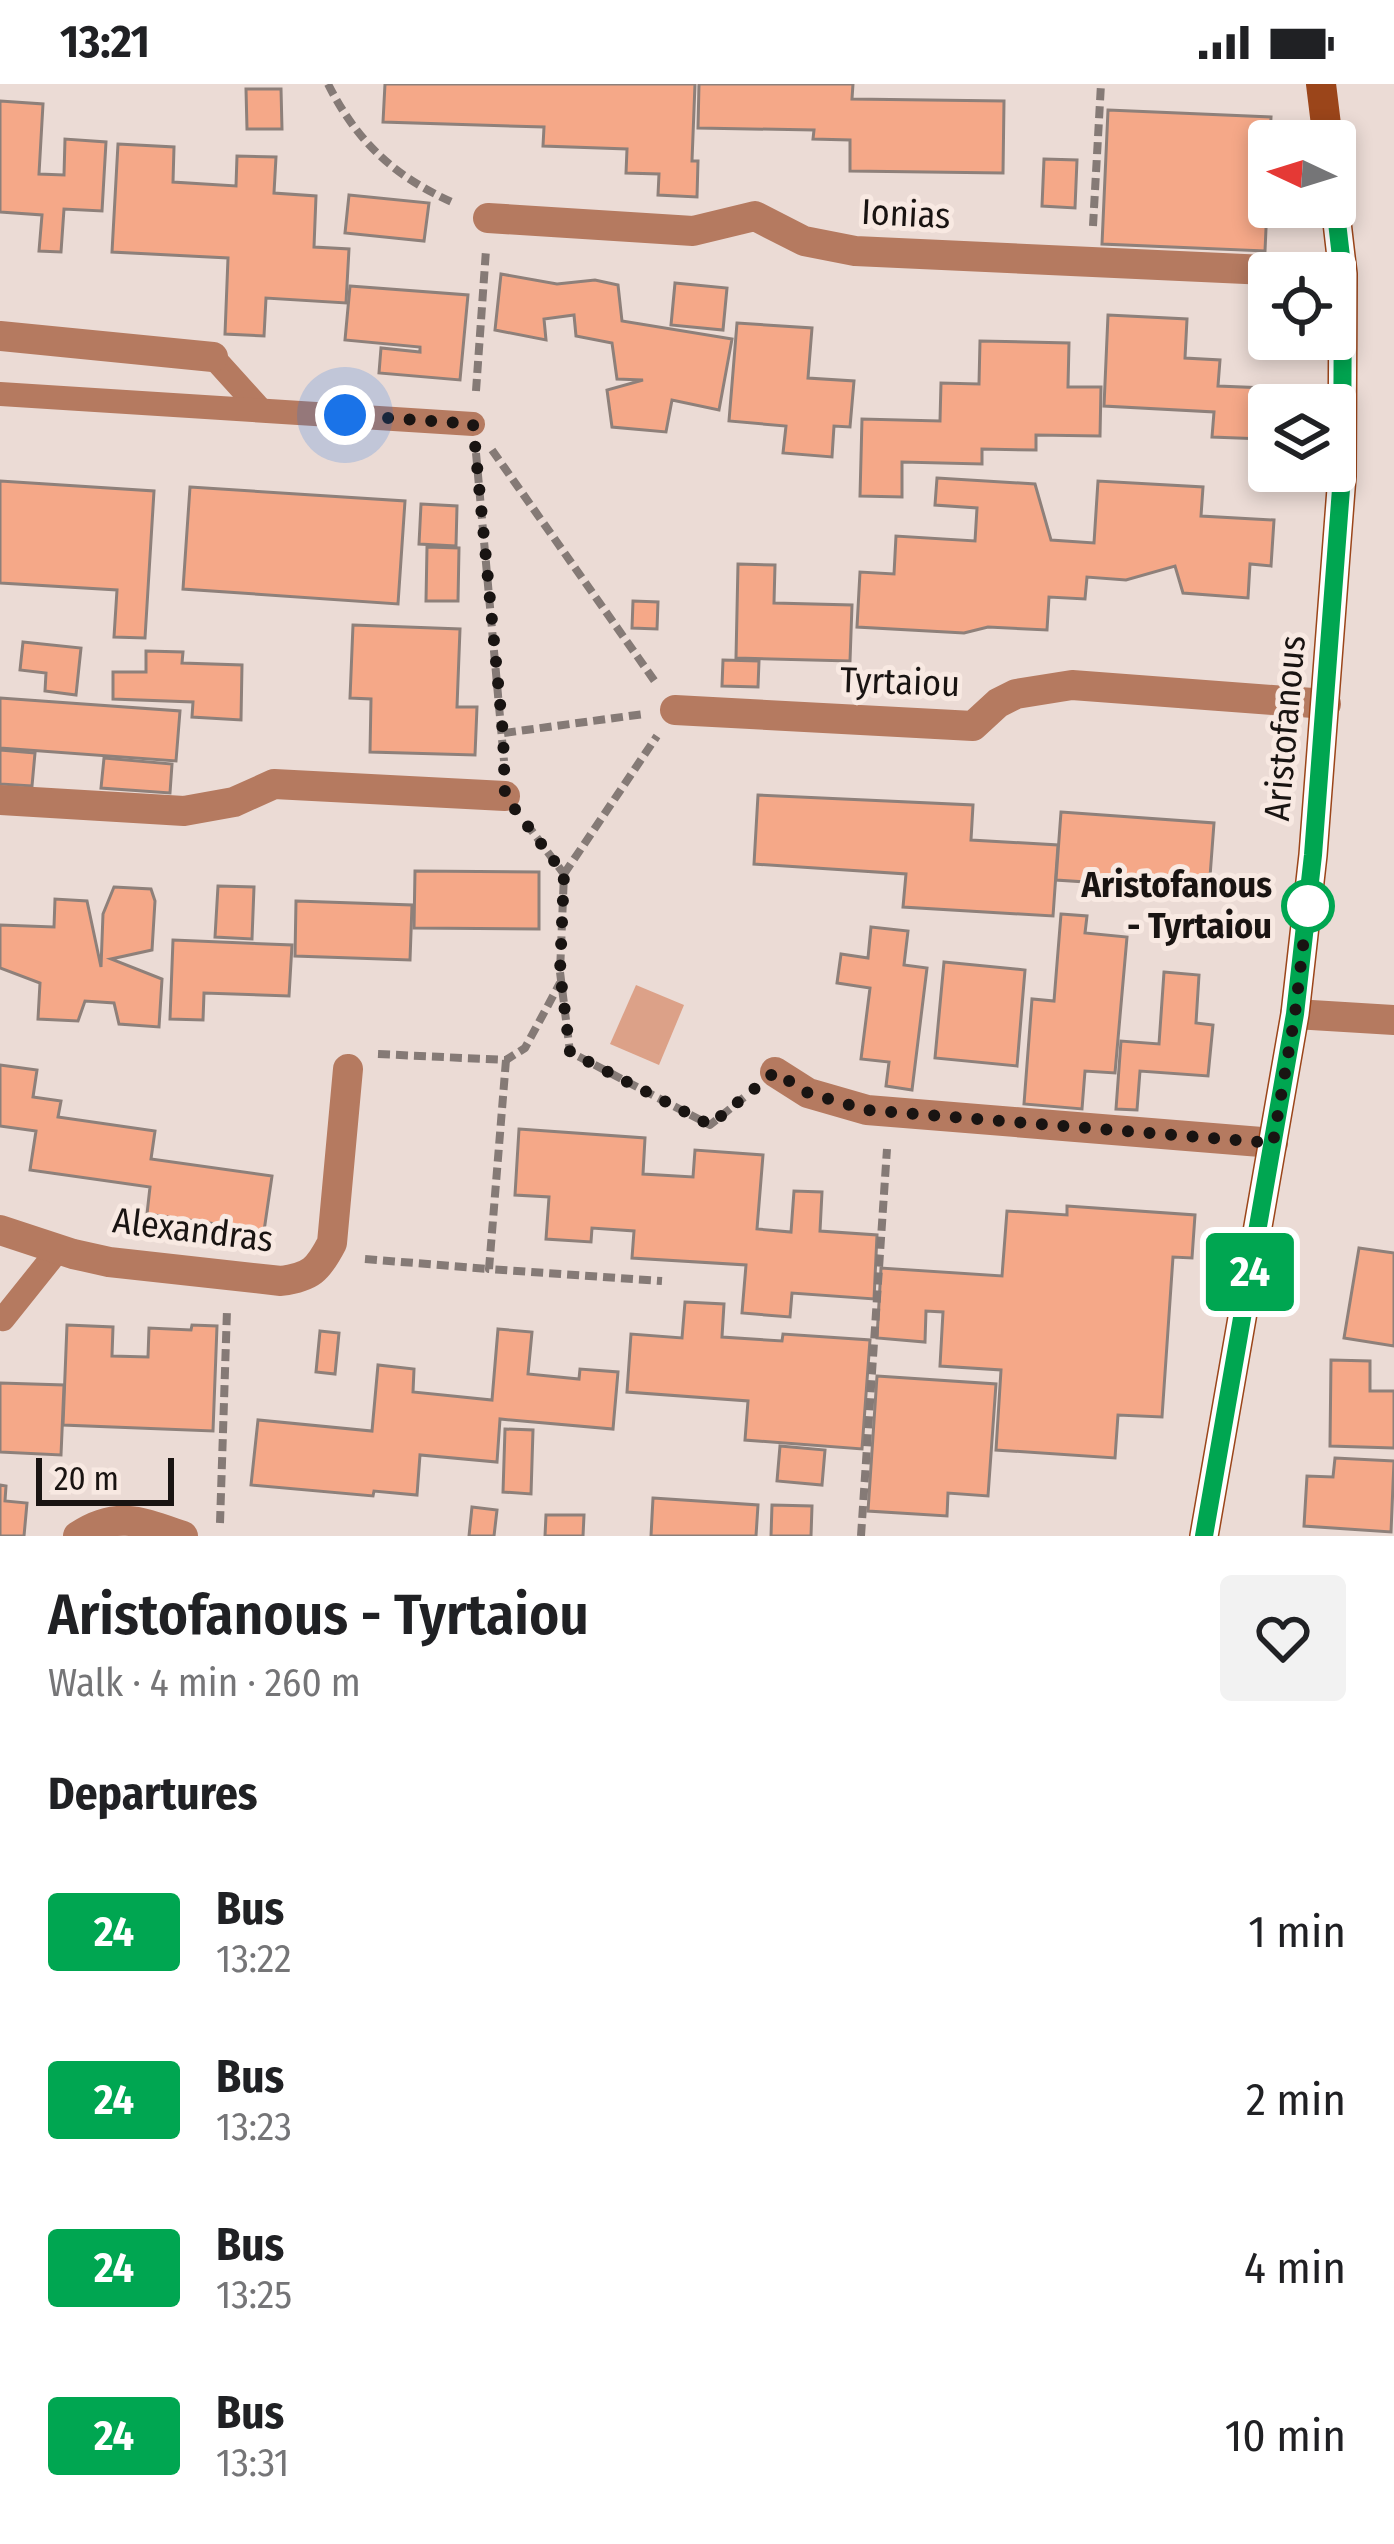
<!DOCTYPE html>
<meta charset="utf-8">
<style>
:root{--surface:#fff;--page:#f2f2f2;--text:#202124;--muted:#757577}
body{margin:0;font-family:"Fira Sans Condensed",sans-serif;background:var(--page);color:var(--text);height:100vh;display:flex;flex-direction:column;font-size:45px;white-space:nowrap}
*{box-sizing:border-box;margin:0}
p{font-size:39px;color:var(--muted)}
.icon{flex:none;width:66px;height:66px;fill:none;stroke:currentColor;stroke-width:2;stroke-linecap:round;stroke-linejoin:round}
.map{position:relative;height:1452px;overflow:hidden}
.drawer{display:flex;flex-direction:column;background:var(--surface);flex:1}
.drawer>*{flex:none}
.badge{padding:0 24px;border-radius:9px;font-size:42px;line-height:78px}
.needle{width:78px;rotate:274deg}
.tools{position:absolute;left:1248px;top:36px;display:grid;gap:24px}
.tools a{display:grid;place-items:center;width:108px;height:108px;border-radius:12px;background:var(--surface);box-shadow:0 6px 18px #0003;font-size:60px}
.scale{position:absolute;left:36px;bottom:30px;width:138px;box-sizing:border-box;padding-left:12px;border:6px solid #191412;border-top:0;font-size:33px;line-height:42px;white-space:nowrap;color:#191412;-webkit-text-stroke:9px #f8e9e2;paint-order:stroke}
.you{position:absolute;width:60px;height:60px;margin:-30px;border:9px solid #fff;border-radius:50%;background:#1a73e8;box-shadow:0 0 0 18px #1a73e833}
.map>.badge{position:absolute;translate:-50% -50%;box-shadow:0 0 0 6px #fff}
h2{padding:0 48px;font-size:45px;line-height:108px}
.round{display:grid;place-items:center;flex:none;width:126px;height:126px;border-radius:12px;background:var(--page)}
.headline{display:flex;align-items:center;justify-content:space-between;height:204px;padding:0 48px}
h1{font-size:57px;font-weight:600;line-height:90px}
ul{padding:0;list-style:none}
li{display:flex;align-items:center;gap:36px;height:168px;padding:0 48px}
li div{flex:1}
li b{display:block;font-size:45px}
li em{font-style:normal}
li .badge{min-width:132px;font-weight:700;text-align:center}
.status{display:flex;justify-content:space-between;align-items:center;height:84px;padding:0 60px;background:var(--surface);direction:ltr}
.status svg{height:33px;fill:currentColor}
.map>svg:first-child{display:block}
</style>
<div class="status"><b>13:21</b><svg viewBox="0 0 49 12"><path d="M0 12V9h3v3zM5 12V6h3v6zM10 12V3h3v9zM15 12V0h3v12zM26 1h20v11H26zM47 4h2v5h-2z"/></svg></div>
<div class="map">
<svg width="1394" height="1452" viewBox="0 0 1394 1452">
<rect width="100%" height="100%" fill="#ebdbd5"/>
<path fill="#dca188" d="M636 901 684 921 659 981 610 960Z"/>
<g fill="#f5a888" stroke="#8e807a" stroke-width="3">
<path d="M385 0H695L692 77H698L697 113 658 111 659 90 626 89 627 65 543 62 544 43 383 38Z"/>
<path d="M699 0H853L852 15 1004 17 1003 89 850 87V56L813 55 814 46 698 44Z"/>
<path d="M246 5H281L282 45H247Z"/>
<path d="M0 17 43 20 39 90 64 91 65 55 106 58 102 127 64 125 61 168 39 167 42 131 0 128Z"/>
<path d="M1108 26 1271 33 1265 167 1102 160Z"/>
<path d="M118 60 174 63 173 98 236 102 237 72 276 73 274 109 316 112 314 163 349 165 346 219 266 214 264 252 225 250 228 174 112 168Z"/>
<path d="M1044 75 1077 76 1075 124 1042 122Z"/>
<path d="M349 111 429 119 424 157 345 149Z"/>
<path d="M501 190 557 200 595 196 618 201 622 237 732 255 719 326 672 316 666 348 612 343 607 306 643 296 617 295 612 259 576 252 574 231 544 235 546 256 495 246Z"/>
<path d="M675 199 727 204 723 246 671 241Z"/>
<path d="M350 202 468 211 460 296 379 289 381 264 420 268V263L345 256Z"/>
<path d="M1108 231 1187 235 1185 274 1220 276 1218 302 1266 304 1263 355 1212 353 1214 328 1104 322Z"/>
<path d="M737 239 812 244 808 294 854 297 850 343 834 342 832 373 783 369 786 342 729 337Z"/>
<path d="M980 257 1069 259 1068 303H1101L1100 352 1036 351V366L982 365V380L902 378V413L860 412 862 335 940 337 941 299 979 300Z"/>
<path d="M937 394 1035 400 1051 456 1094 459 1098 397 1203 403 1201 432 1274 436 1271 482 1250 480 1248 514 1183 509 1175 482 1126 496 1087 493 1085 515 1049 513 1047 546 988 543 964 549 857 543 860 488 894 490 896 452 975 457 977 424 935 421Z"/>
<path d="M0 397 154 407 145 554 114 553 117 506 0 499Z"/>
<path d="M190 403 405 417 398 520 183 505Z"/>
<path d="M421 420 457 422 456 462 419 460Z"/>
<path d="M427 463 459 464 458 517H426Z"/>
<path d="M738 480 775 481 774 519 852 521 850 577 736 574Z"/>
<path d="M633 517 658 518 657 545 632 544Z"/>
<path d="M353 541 460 545 457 623H477L475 671 370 668 371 615 350 614Z"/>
<path d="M23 558 81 564 76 611 45 607 46 589 20 586Z"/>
<path d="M146 567 183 568 182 579 242 581 241 636 192 633 193 618 113 615V588H146Z"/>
<path d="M723 576 759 577 758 603 722 602Z"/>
<path d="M0 614 180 627 176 677 0 664Z"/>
<path d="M0 666 35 669 32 702 0 700Z"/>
<path d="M104 674 172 680 170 709 101 704Z"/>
<path d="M758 711 973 721 971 756 1058 761 1053 832 903 823 906 790 754 780Z"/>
<path d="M1061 728 1214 739 1209 806 1056 796Z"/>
<path d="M415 787 539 788V845L414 844Z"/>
<path d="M218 802 254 803 252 855 215 853Z"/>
<path d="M114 803 151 805 155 817 152 866 111 875 162 895 159 943 119 940 114 919 85 917 78 937 38 935 40 899 0 884V841L54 843 55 815 87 817 101 883 103 830Z"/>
<path d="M296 817 412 821 410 876 295 872Z"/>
<path d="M1061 830 1087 832 1085 849 1127 853 1115 989 1085 987 1082 1025 1024 1020 1032 915 1054 917Z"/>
<path d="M871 843 908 847 904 881 927 884 912 1006 886 1002 889 978 861 975 870 904 837 899 841 870 868 874Z"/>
<path d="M173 856 292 861 289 912 204 909 203 936 170 935Z"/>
<path d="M944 878 1025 886 1017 982 935 974Z"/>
<path d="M1164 888 1199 891 1196 939 1213 941 1208 992 1140 987 1137 1026 1116 1025 1121 957 1159 960Z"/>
<path d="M0 981 37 986 33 1013 61 1017 58 1033 155 1047 151 1075 272 1092 264 1147 147 1130 150 1103 30 1086 36 1047 0 1042Z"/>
<path d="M519 1045 645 1054 643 1090 693 1093 695 1066 763 1071 757 1145 791 1148 794 1107 822 1108 820 1147 877 1151 874 1215 792 1209 790 1233 742 1229 746 1181 632 1174 634 1147 592 1144 591 1158 546 1155 549 1113 515 1111Z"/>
<path d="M1067 1122 1195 1131 1192 1174 1173 1173 1162 1333 1118 1331 1115 1374 996 1366 1001 1286 940 1282 943 1228 926 1227 925 1258 877 1254 881 1184 1002 1192 1007 1127 1067 1131Z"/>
<path d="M1359 1164 1394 1169V1262L1344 1254Z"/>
<path d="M685 1218 724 1220 722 1253 782 1257 783 1250 870 1256 862 1365 745 1356 748 1317 627 1308 631 1250 682 1254Z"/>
<path d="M67 1241 113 1243 112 1272 148 1273 149 1244 191 1246 192 1241 217 1242 213 1347 63 1341Z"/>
<path d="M498 1245 532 1248 528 1290 579 1295 580 1285 618 1288 613 1345 500 1335 497 1378 420 1371 417 1411 374 1407 373 1412 251 1401 258 1336 372 1347 378 1281 414 1285 413 1308 492 1316Z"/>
<path d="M320 1247 339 1249 335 1290 316 1288Z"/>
<path d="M1331 1276 1370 1277V1307H1394V1364L1330 1362Z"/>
<path d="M877 1292 996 1300 988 1412 948 1409 947 1432 868 1427Z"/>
<path d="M0 1299 64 1301 61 1371 0 1368Z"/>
<path d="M505 1345 533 1346 531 1410 503 1408Z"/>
<path d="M780 1362 825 1366 822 1401 777 1397Z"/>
<path d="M1335 1374 1394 1377 1391 1448 1304 1442 1307 1392 1333 1393Z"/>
<path d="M0 1401 6 1402 5 1417 27 1419 24 1452H0Z"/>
<path d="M653 1414 758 1421 756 1452H651Z"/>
<path d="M772 1421 812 1422 811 1452H771Z"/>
<path d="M472 1423 497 1426 494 1452H469Z"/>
<path d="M546 1431H584L583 1452H545Z"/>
</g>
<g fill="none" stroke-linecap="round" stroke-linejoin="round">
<g stroke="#857a76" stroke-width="8" stroke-dasharray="12 6" stroke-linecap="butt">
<path d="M328 0C357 58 395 93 454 119"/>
<path d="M1093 142 1101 0"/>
<path d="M476 307 486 166"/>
<path d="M492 366 656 599"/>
<path d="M476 369 504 677"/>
<path d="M504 649 644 630"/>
<path d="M526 739 564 790 560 888 570 968 710 1041 747 1011"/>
<path d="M564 790 657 652"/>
<path d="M378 970 506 976 525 964 560 899"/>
<path d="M506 976 489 1185 662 1197"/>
<path d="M365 1175 489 1185"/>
<path d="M220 1439 227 1226"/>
<path d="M861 1452 887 1065"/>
</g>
<g stroke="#b57a60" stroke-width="24">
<path d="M213 273 260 325"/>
<path d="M0 310 473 340"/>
<path d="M0 1234 3 1235 59 1165"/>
</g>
<g stroke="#b57a60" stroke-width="30">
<path d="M488 134 693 147 755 132 804 157 855 167 1329 189"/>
<path d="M0 252 213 273"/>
<path d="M675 626 973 642 998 619 1016 610 1072 601 1326 620"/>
<path d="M0 716 184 727 234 718 274 700 505 712"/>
<path d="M1295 930 1394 936"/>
<path d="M775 988 808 1009 867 1026 1273 1059"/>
<path d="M0 1146 73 1170 109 1178 281 1197C311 1193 318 1186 332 1159L348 985"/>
<path d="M78 1452C117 1426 142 1438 183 1452"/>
</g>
<g stroke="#9b451a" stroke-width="30">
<path d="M1321 0 1328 57"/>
<path d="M1204 1452 1295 930 1313 771 1342 392 1343 190 1335 121"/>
</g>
</g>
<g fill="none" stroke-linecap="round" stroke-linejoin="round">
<g stroke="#fff" stroke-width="27">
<path id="line" d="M1204 1452 1295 930 1313 771 1342 392 1343 190 1335 121"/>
</g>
<use href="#line" stroke="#00a651" stroke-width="18"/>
<path stroke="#191412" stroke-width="12" stroke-dasharray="0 21.6" d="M345 331 473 340 503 650 505 712 564 790 560 888 570 968 710 1041 775 988 808 1009 867 1026 1273 1059 1295 930 1309 811 1308 822"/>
</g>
<circle fill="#fff" stroke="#00a651" stroke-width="6" cx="1308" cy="822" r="24"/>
<g text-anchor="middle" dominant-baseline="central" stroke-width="10" stroke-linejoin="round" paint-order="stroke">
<g font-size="36" fill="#191412" stroke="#f8e9e2">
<text transform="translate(906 130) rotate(3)">Ionias</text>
<text transform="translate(900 598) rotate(2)">Tyrtaiou</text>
<text transform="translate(1285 644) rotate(-85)">Aristofanous</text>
<text transform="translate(193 1146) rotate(7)">Alexandras</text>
</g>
<g font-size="36" font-weight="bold" fill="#191412" stroke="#f8e9e2" text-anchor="end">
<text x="1272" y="801">Aristofanous<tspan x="1272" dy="41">- Tyrtaiou</tspan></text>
</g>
</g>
</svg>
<div class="tools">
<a><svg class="needle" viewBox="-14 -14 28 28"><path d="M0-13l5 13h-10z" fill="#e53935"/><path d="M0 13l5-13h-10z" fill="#757577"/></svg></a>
<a><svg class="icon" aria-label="locate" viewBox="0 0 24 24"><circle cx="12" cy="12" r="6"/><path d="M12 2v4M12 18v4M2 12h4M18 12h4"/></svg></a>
<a><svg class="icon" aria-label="layers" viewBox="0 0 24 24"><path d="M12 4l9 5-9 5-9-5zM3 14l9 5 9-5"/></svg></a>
</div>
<div class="scale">20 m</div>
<div class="you" style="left:345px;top:331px"></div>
<b class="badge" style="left:1250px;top:1188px;background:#00a651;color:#fff">24</b>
</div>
<section class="drawer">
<div class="headline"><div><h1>Aristofanous - Tyrtaiou</h1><p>Walk · 4 min · 260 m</p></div><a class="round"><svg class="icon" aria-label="heart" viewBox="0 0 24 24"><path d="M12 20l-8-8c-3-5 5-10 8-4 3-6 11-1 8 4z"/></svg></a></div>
<h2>Departures</h2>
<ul>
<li><span class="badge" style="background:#00a651;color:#fff">24</span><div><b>Bus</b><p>13:22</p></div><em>1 min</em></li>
<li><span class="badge" style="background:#00a651;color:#fff">24</span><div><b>Bus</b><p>13:23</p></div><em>2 min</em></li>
<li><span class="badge" style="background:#00a651;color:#fff">24</span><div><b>Bus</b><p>13:25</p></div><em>4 min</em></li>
<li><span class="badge" style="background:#00a651;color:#fff">24</span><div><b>Bus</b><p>13:31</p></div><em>10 min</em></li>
</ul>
</section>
